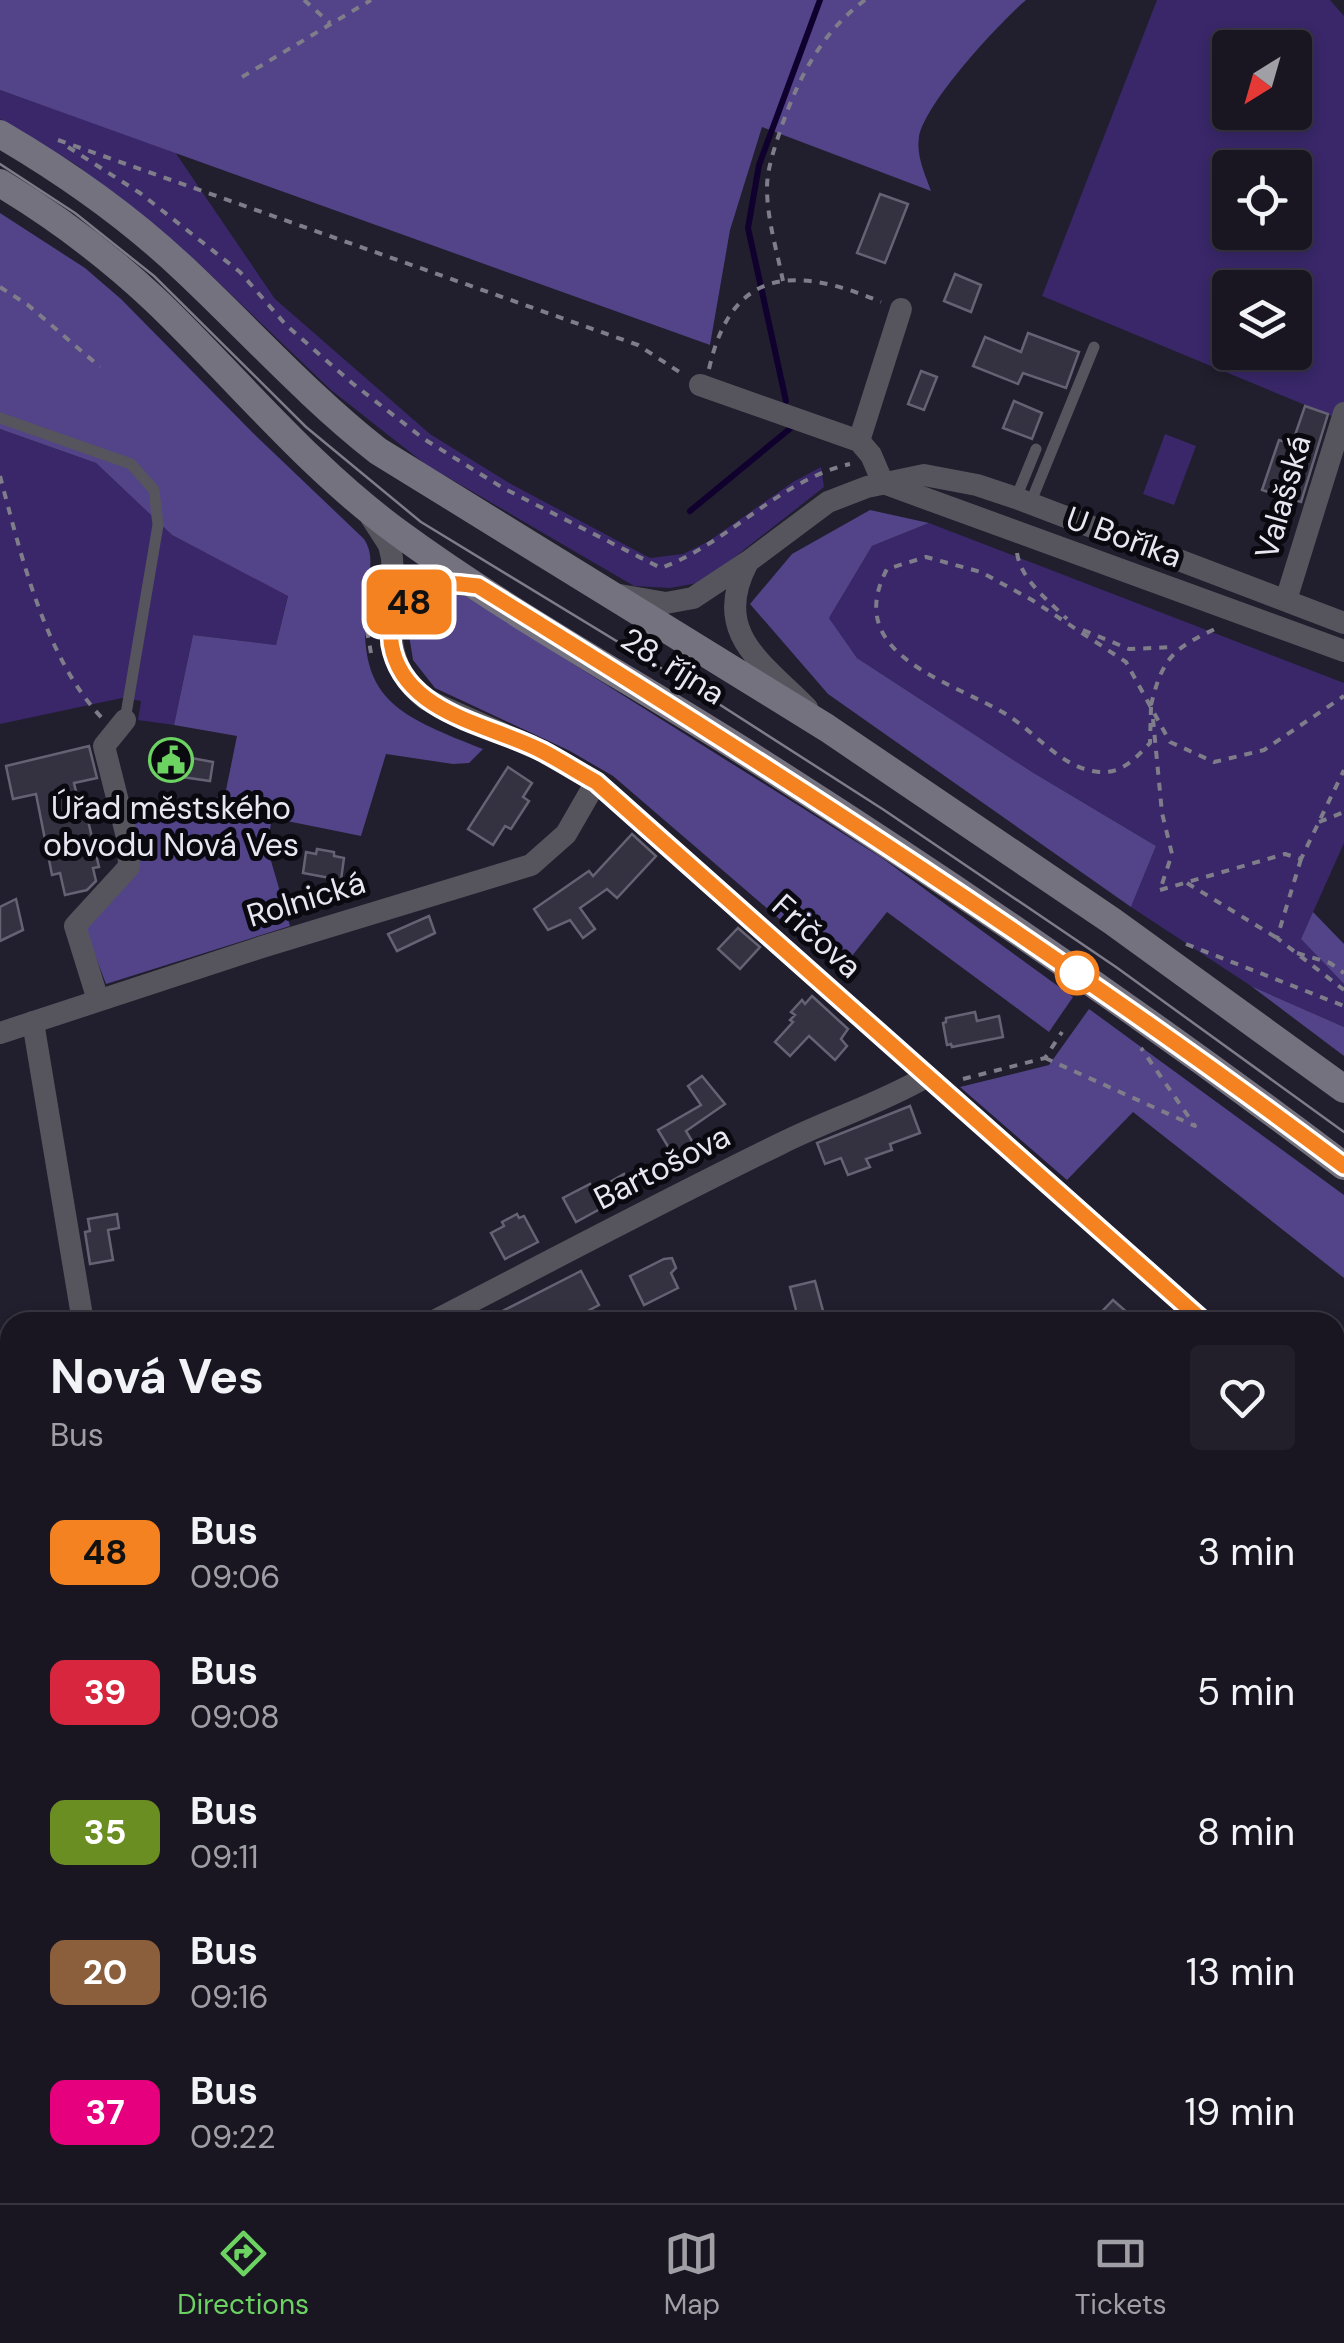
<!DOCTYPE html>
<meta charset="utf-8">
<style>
:root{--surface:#191622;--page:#221f2a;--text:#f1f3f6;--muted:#9f9fa5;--line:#373540;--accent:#6cd362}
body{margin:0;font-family:"DM Sans",sans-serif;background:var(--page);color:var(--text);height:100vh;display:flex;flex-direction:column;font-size:38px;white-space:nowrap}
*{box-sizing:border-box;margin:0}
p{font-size:32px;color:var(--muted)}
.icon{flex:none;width:55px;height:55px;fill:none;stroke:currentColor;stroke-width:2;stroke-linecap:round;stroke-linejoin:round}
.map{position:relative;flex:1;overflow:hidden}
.details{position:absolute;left:0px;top:1312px;width:1345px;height:892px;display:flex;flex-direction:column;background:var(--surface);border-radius:30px 30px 0 0;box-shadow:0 5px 15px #0003,0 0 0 2px var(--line)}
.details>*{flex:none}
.badge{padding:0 20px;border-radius:15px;font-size:35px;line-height:65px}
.needle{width:65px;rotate:217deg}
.tools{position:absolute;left:1212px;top:30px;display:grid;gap:20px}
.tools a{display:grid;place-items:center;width:100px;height:100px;border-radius:10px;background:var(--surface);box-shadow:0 5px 15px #0003,0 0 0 2px var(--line);font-size:50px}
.map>.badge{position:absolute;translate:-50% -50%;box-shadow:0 0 0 5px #fff}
.round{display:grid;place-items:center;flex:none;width:105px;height:105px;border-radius:10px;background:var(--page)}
.head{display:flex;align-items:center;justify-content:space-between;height:170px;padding:0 50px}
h1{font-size:48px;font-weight:700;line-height:75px}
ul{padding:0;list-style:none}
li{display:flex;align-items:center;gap:30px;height:140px;padding:0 50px}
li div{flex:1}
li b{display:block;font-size:38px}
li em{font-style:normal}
li .badge{min-width:110px;font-weight:700;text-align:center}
.tab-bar{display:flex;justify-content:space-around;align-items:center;height:140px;border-top:2px solid var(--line);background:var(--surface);font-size:28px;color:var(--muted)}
.tab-bar a{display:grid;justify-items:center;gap:5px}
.tab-bar .active{color:var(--accent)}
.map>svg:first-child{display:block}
</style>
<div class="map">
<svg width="1344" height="2203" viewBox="0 0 1344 2203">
<rect width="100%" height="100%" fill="#211e2d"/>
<g fill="#392769" fill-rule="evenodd">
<path d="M1157 0H1330L1344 16V403L1334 417 1042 296ZM1230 48H1295V112H1230ZM1230 168H1295V232H1230ZM1230 288H1295V352H1230Z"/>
<path d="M0 90 175 152 275 299 430 434 511 484 650 558 683 554 709 541 793 482 821 467 824 487 703 582 670 588 634 586 425 464 331 390 197 262 78 166 0 119Z"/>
<path d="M0 429 96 463 172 535 288 595 276 645 193 635 174 725 138 720 141 701 122 698 0 724Z"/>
<path d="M1165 434 1196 446 1174 505 1143 494Z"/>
<path d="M929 523 1344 683V843L1301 939 1344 984V1027L1251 986 1131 907 1156 846 1032 772 857 658 829 618 872 546Z"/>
</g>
<g fill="#534389">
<path d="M0 0H1026C999 23 925 103 919 137 916 156 925 174 931 191L762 127 730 230 710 345 0 90Z"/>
<path d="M0 213 85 268 121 299 253 433 364 539C375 556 369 572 367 592 355 699 393 713 483 749L469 763 453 764 386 754 361 836 272 818 267 847 290 926 106 984 85 929 124 884 119 827 225 795 237 736 174 725 193 635 276 645 288 596 172 535 96 463 0 429Z"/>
<path d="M870 510 929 523 872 546 829 618 857 658 1032 772 1156 846 1131 907 828 694 750 604 792 554Z"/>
<path d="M444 593 465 596 882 858 1073 997 1049 1032 887 912 840 971 613 776 570 751 435 688 413 660 408 629 423 600Z"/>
<path d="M1313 912 1344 944V984L1301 939Z"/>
<path d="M1251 986 1344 1027V1056Z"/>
<path d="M1089 1009 1344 1195V1278L1133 1112 1067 1180 960 1087 1049 1065Z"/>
<path d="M1344 2069V2203H1070L1087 2195H1335V2073Z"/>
</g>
<path fill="#10002e" d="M874 2195H1086L1070 2203H859Z"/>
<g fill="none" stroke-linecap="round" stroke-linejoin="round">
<g stroke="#10002e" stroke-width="6">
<path d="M786 401 748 228 759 165 820 0"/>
<path d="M690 511 792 427"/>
</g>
</g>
<g fill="#343141" stroke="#656274" stroke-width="2.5">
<path d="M880 194 908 204 885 263 857 253Z"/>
<path d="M955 274 981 285 971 312 944 301Z"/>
<path d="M1028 333 1079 352 1066 388 1023 373 1018 384 973 366 985 337 1021 352Z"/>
<path d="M921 371 937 377 924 410 908 404Z"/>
<path d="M1014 401 1042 413 1032 439 1003 428Z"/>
<path d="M1305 406 1328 414 1301 502 1262 490 1279 440 1292 444Z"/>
<path d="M158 743 188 747 186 757 213 762 210 781 154 773Z"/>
<path d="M89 746 97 778 74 783 81 813 86 812 99 867 93 868 96 881 87 890 65 895 60 873 52 875 36 794 13 799 6 766Z"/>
<path d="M508 767 532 783 523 797 529 801 511 829 505 826 493 845 468 829Z"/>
<path d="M632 834 656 856 617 898 607 889 580 908 595 929 583 938 570 920 548 930 534 909 589 871 593 876Z"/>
<path d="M317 849 334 852V856L344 858 341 880 303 873 306 852 316 854Z"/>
<path d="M16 899 23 930 0 941V907Z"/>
<path d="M429 916 435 933 397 951 388 934Z"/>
<path d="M738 928 760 947 740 969 718 949Z"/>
<path d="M812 996 848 1029 841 1039 847 1046 835 1060 809 1036 790 1056 775 1042 793 1022 790 1020 795 1015 791 1012 802 1000 805 1004Z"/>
<path d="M975 1012 977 1021 999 1016 1003 1037 952 1047 951 1044 947 1045 943 1023 946 1022V1018Z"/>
<path d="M702 1076 725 1104 686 1131 695 1146 675 1158 658 1130 701 1105 688 1086Z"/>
<path d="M910 1106 920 1133 890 1144 892 1150 866 1159 870 1167 848 1175 841 1158 825 1164 817 1143Z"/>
<path d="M624 1174 633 1191 576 1222 563 1198 590 1184 594 1191Z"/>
<path d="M117 1214 119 1228 108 1230 113 1260 90 1264 85 1232 90 1231 88 1219Z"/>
<path d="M517 1214 519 1218 524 1216 538 1242 505 1259 491 1233 504 1226 502 1222Z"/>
<path d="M672 1258 676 1268 671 1273 678 1288 644 1305 630 1276 664 1259Z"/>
<path d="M581 1271 599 1305 567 1322H481Z"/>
<path d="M815 1281 826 1322H799L790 1287Z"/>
<path d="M1113 1300 1138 1322H1092Z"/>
</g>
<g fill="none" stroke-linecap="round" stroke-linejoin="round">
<g stroke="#7f7d8a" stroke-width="4" stroke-dasharray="8 8" stroke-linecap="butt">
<path d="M304 0 330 23"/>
<path d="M242 77 371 0"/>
<path d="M58 140 638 345 684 375"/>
<path d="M68 147 140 193 240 272 286 325 352 383 424 439 503 488 661 568C729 543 779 480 850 464"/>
<path d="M783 281C777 251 767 219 767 188 767 168 775 147 781 128 799 77 821 33 865 0"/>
<path d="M0 287 28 305 100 367"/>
<path d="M709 369C732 266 796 266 881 302"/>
<path d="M0 476C21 555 45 658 102 718"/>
<path d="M1017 553C1021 580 1048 600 1067 619"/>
<path d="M369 598 367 631 371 653"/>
<path d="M1083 630 1129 649 1175 647"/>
<path d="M1151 705C1163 655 1175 648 1219 627"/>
<path d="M1151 707 1150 743C1136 758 1122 774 1099 772 1063 769 1038 735 1009 716 953 681 841 656 887 569L926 557 981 572 1032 600 1126 662 1170 742 1214 762 1264 750 1344 696"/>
<path d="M1153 719 1162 813 1172 854 1160 890"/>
<path d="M1319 822 1344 812"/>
<path d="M1301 859 1277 938 1344 990"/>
<path d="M1187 883 1277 938"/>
<path d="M1160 890 1285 854 1301 859 1344 770"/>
<path d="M1186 944 1344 1006"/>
<path d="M1297 953 1330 963 1344 973"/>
<path d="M1045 1058 1195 1126 1141 1048"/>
<path d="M963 1079 1045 1058 1062 1032"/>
<path d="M1335 1586 1344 1583"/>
<path d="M0 2163 10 2155"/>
</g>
<g stroke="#56555d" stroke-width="11">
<path d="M0 418 131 464 154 490 158 525 125 720"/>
<path d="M1016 498 1036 449"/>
<path d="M1030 504 1094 347"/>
<path d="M0 1842 10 1843"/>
<path d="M0 1906 10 1907"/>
<path d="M1335 1929 1344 1925"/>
<path d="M0 1969 10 1934"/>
<path d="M0 2062 10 2052"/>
<path d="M779 2203 795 2195"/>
</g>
<g stroke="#56555d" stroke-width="22">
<path d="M700 385 859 441 871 455 883 483"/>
<path d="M859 441 901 309"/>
<path d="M886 484 1344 651"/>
<path d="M371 517 389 545 392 558C397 613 374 660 427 700L542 751 596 782 1204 1322"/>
<path d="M747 564C711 633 763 663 807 708"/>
<path d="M614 594 666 603 693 598 749 561 828 502 867 487 924 475 977 485 1016 498 1344 623"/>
<path d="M1286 600 1344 413"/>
<path d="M392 622C423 585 429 581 478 586"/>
<path d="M98 1000 75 926 129 867 128 841 104 746 125 720"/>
<path d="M33 1022 83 1322"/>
<path d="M0 1033 262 947 531 865 566 834 596 782"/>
<path d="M432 1322C548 1262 663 1201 780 1144 828 1120 879 1104 926 1077"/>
<path d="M0 1435 10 1431"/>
<path d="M1335 1439 1344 1447"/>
</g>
<g stroke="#74727f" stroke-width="28">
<path d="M0 134C65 172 129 217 184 269 249 330 308 396 378 451L827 728 1112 921 1344 1089"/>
<path d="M0 183C55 216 107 255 154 299 235 376 305 464 396 531 513 617 642 686 765 765 963 891 1156 1024 1344 1166"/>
</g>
<path stroke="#7e7c89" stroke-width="2.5" d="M0 164 75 213 154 276 306 427 421 522 697 690 884 810 1116 967 1344 1132"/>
</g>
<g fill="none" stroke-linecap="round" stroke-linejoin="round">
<g stroke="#fff" stroke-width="22">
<path id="line" d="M1204 1322 596 782C578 772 561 761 542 751 492 725 410 715 393 652 388 634 391 623 403 609 428 579 441 582 478 586 774 769 1066 957 1344 1166"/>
</g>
<use href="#line" stroke="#f58220" stroke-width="15"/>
</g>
<defs>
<g id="civic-ring" transform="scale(2.25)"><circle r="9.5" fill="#0a0910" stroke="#6cd362" stroke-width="1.5"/><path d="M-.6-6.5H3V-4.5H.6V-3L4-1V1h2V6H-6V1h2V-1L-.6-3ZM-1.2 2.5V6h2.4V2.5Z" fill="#6cd362"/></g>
</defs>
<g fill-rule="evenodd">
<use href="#civic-ring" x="171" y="760"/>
</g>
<circle fill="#fff" stroke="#f58220" stroke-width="5" cx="1077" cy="973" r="20"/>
<g text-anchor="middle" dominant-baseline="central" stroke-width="10" stroke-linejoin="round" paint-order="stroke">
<g font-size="32" fill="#e8e7f1" stroke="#0a0910">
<text transform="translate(1283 497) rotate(-74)">Valašská</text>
<text transform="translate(1124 537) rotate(20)">U Boříka</text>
<text transform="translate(673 666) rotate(32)">28. října</text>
<text transform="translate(306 899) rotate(-17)">Rolnická</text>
<text transform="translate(817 936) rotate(42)">Fričova</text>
<text transform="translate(662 1167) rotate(-27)">Bartošova</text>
</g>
<g font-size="32" fill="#e8e7f1" stroke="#0a0910">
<text x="171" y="808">Úřad městského<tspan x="171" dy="37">obvodu Nová Ves</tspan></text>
</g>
</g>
</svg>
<div class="tools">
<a><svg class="needle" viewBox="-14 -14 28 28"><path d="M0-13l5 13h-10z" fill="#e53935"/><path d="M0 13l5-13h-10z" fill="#9f9fa5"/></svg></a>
<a><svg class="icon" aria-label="locate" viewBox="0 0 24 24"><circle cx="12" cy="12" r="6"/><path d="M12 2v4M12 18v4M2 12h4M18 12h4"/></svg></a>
<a><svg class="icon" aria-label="layers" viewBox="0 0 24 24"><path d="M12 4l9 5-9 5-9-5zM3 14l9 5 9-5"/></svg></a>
</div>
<b class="badge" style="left:409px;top:602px;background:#f58220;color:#111">48</b>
<section class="details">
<div class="head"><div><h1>Nová Ves</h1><p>Bus</p></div><a class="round"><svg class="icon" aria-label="heart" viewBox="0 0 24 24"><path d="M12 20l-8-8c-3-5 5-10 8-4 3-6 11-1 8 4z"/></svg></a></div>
<ul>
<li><span class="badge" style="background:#f58220;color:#111">48</span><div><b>Bus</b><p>09:06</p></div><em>3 min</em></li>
<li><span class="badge" style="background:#d7263d;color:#fff">39</span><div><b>Bus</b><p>09:08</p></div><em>5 min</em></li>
<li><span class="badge" style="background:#6b8e23;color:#fff">35</span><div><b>Bus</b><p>09:11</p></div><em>8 min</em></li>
<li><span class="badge" style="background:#8b5e3c;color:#fff">20</span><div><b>Bus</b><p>09:16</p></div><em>13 min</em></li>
<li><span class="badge" style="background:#e6007e;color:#fff">37</span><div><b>Bus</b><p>09:22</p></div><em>19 min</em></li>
</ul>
</section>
</div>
<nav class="tab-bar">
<a class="active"><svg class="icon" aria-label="directions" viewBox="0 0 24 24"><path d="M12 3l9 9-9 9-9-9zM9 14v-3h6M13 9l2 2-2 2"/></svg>Directions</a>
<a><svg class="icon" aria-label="map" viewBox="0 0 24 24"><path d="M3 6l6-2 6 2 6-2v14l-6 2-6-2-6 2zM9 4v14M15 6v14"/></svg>Map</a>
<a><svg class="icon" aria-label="tickets" viewBox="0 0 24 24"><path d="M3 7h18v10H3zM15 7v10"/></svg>Tickets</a>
</nav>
